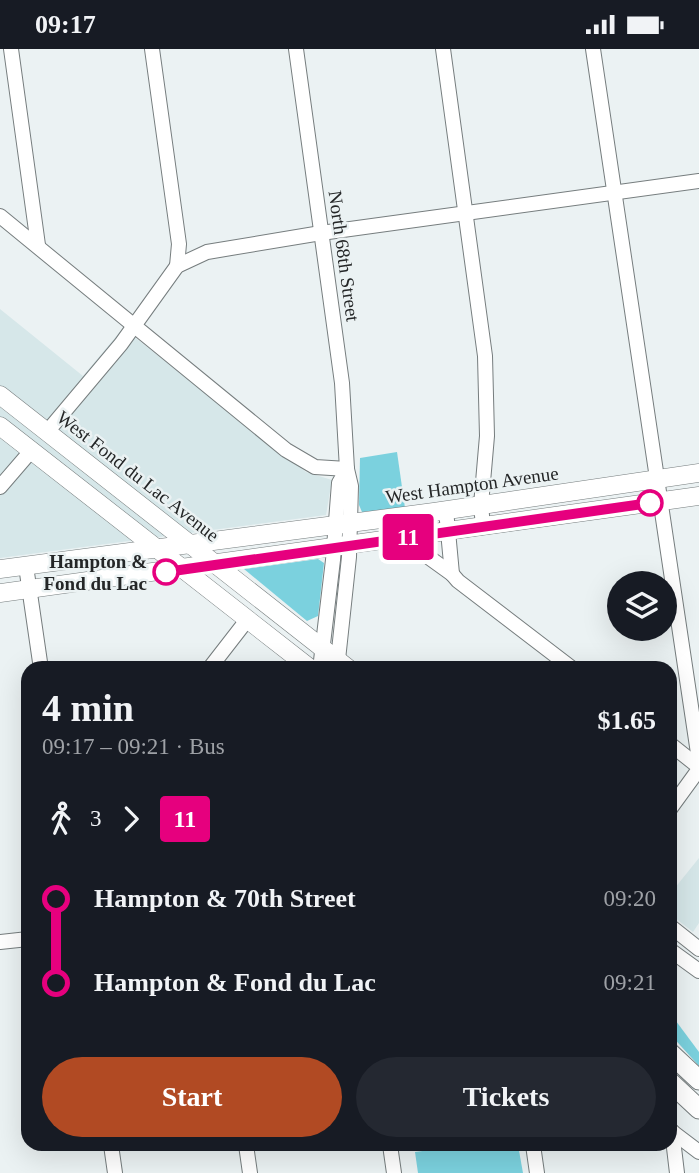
<!DOCTYPE html>
<meta charset="utf-8">
<style>
:root{--surface:#171b24;--page:#242831;--text:#f1f3f6;--muted:#9ea1a6;--accent:#b14a23}
body{margin:0;font-family:Georgia,serif;background:var(--page);color:var(--text);height:100vh;display:flex;flex-direction:column;font-size:26px;white-space:nowrap}
*{box-sizing:border-box;margin:0}
p{font-size:23px;color:var(--muted)}
.icon{flex:none;width:38px;height:38px;fill:none;stroke:currentColor;stroke-width:2;stroke-linecap:round;stroke-linejoin:round}
.map{position:relative;flex:1;overflow:hidden}
.sheet{position:absolute;left:21px;top:612px;width:656px;height:490px;display:flex;flex-direction:column;background:var(--surface);border-radius:21px;box-shadow:0 7px 28px #0002}
.sheet>*{flex:none}
.badge{padding:0 14px;border-radius:5px;font-size:24px;line-height:46px}
.buttons{position:absolute;left:607px;top:522px;display:grid;gap:14px}
.buttons a{display:grid;place-items:center;width:70px;height:70px;border-radius:50%;background:var(--surface);box-shadow:0 7px 28px #0002;font-size:35px}
.map>.badge{position:absolute;translate:-50% -50%;box-shadow:0 0 0 4px #fff}
.legs{display:flex;align-items:center;gap:10px;height:77px;padding:0 21px;font-size:23px}
.legs p{margin-inline-start:auto}
.head{display:flex;align-items:center;justify-content:space-between;height:119px;padding:0 21px}
h1{font-size:38px;font-weight:600;line-height:52px}
.cta{display:flex;gap:14px;margin-top:auto;padding:14px 21px}
.cta a{flex:1;height:80px;border-radius:42px;background:var(--accent);color:#fff;font-size:28px;font-weight:600;line-height:80px;text-align:center}
.cta a+a{background:var(--page);color:var(--text)}
ul{padding:0 21px;list-style:none}
li{display:flex;align-items:center;gap:24px;height:84px;font-size:26px}
li i{display:grid;place-items:center;width:10px;height:100%;margin:0 9px;background:currentColor}
li i::after{content:'';width:18px;height:18px;margin:-9px;border:5px solid;border-radius:50%;background:var(--surface)}
li p{margin-inline-start:auto}
li:first-child i{background:linear-gradient(#0000 50%,currentColor 0)}
li:last-child i{background:linear-gradient(currentColor 50%,#0000 0)}
.status{display:flex;justify-content:space-between;align-items:center;height:49px;padding:0 35px;background:var(--surface);direction:ltr}
.status svg{height:19px;fill:currentColor}
.map>svg:first-child{display:block}
</style>
<div class="status"><b>09:17</b><svg viewBox="0 0 49 12"><path d="M0 12V9h3v3zM5 12V6h3v6zM10 12V3h3v9zM15 12V0h3v12zM26 1h20v11H26zM47 4h2v5h-2z"/></svg></div>
<div class="map">
<svg width="699" height="1124" viewBox="0 0 699 1124">
<rect width="100%" height="100%" fill="#ebf2f3"/>
<g fill="#d6e7e9">
<path d="M0 260 83 327 123 279 306 423 332 431 326 466 0 509Z"/>
<path d="M699 809V874L693 883 670 865V845Z"/>
</g>
<g fill="#7bd1de">
<path d="M397 403 405 459 362 463 359 456 360 409Z"/>
<path d="M318 510 324 514 318 567 307 572 244 520Z"/>
<path d="M670 964 699 1003V1017L670 985Z"/>
<path d="M467 1096H518L523 1124H418L415 1103Z"/>
</g>
<g fill="none" stroke-linecap="round" stroke-linejoin="round">
<g stroke="#767d7e" stroke-width="16">
<g id="minor">
<path d="M11 0 38 196"/>
<path d="M152 0 179 195 177 217"/>
<path d="M296 0 342 334 347 420 351 437 349 508 337 620"/>
<path d="M443 0 485 307 487 387 481 456 483 477"/>
<path d="M593 0 699 711"/>
<path d="M0 167 286 401 315 418 347 420"/>
<path d="M47 383 121 295 177 217 207 203 321 184 699 132"/>
<path d="M0 438 31 402"/>
<path d="M446 461 452 525"/>
<path d="M402 489 452 525 458 532 573 620"/>
<path d="M26 517 41 620"/>
<path d="M209 620 247 571"/>
<path d="M320 620 333 511 339 434 347 420"/>
<path d="M670 695 699 718"/>
<path d="M670 760 699 720"/>
<path d="M670 877 699 900"/>
<path d="M0 893 28 890"/>
<path d="M670 901 699 922"/>
<path d="M670 1081 699 1103"/>
<path d="M672 1082 677 1124"/>
<path d="M111 1096 115 1124"/>
<path d="M246 1096 250 1124"/>
<path d="M390 1096 394 1124"/>
<path d="M533 1096 537 1124"/>
</g>
</g>
<g stroke="#767d7e" stroke-width="19">
<g id="major">
<path d="M0 346 349 620"/>
<path d="M0 377 311 620"/>
<path d="M0 520 434 463 699 424"/>
<path d="M0 544 699 447"/>
</g>
</g>
<g stroke="#767d7e" stroke-width="21">
<g id="highway">
<path d="M670 1004 699 1031"/>
<path d="M670 1033 699 1060"/>
</g>
</g>
<use href="#minor" stroke="#fff" stroke-width="14"/>
<use href="#major" stroke="#fff" stroke-width="18"/>
<use href="#highway" stroke="#fff" stroke-width="19"/>
</g>
<g fill="none" stroke-linecap="round" stroke-linejoin="round">
<g stroke="#fff" stroke-width="16">
<path id="line-1" d="M166 523 650 454"/>
</g>
<use href="#line-1" stroke="#e6007e" stroke-width="10"/>
</g>
<g fill="#fff" stroke="#e6007e" stroke-width="3.5">
<circle cx="650" cy="454" r="12"/>
<circle cx="166" cy="523" r="12"/>
</g>
<g text-anchor="middle" dominant-baseline="central" stroke-width="5" stroke-linejoin="round" paint-order="stroke">
<g font-size="19" fill="#242627" stroke="#ebf2f3">
<text transform="translate(344 207) rotate(82)">North 68th Street</text>
<text transform="translate(138 427) rotate(38)">West Fond du Lac Avenue</text>
<text transform="translate(472 436) rotate(-8)">West Hampton Avenue</text>
</g>
<g font-size="19" font-weight="bold" fill="#242627" stroke="#ebf2f3" text-anchor="end">
<text x="147" y="512">Hampton &amp;<tspan x="147" dy="22">Fond du Lac</tspan></text>
</g>
</g>
</svg>
<div class="buttons">
<a><svg class="icon" aria-label="layers" viewBox="0 0 24 24"><path d="M12 4l9 5-9 5-9-5zM3 14l9 5 9-5"/></svg></a>
</div>
<b class="badge" style="left:408px;top:488px;background:#e6007e;color:#fff">11</b>
<section class="sheet">
<div class="head"><div><h1>4 min</h1><p>09:17 – 09:21 · Bus</p></div><b>$1.65</b></div>
<div class="legs"><svg class="icon" aria-label="walk" viewBox="0 0 24 24"><circle cx="13" cy="4" r="2"/><path d="M13 8l-2 6 4 7M11 14l-3 7M7 12l3-4h3l4 4"/></svg>3<svg class="icon" aria-label="forward" viewBox="0 0 24 24"><path d="M9 5l7 7-7 7"/></svg><b class="badge" style="background:#e6007e;color:#fff">11</b></div>
<ul>
<li><i style="color:#e6007e"></i><b>Hampton &amp; 70th Street</b><p>09:20</p></li>
<li><i style="color:#e6007e"></i><b>Hampton &amp; Fond du Lac</b><p>09:21</p></li>
</ul>
<div class="cta"><a>Start</a><a>Tickets</a></div>
</section>
</div>
